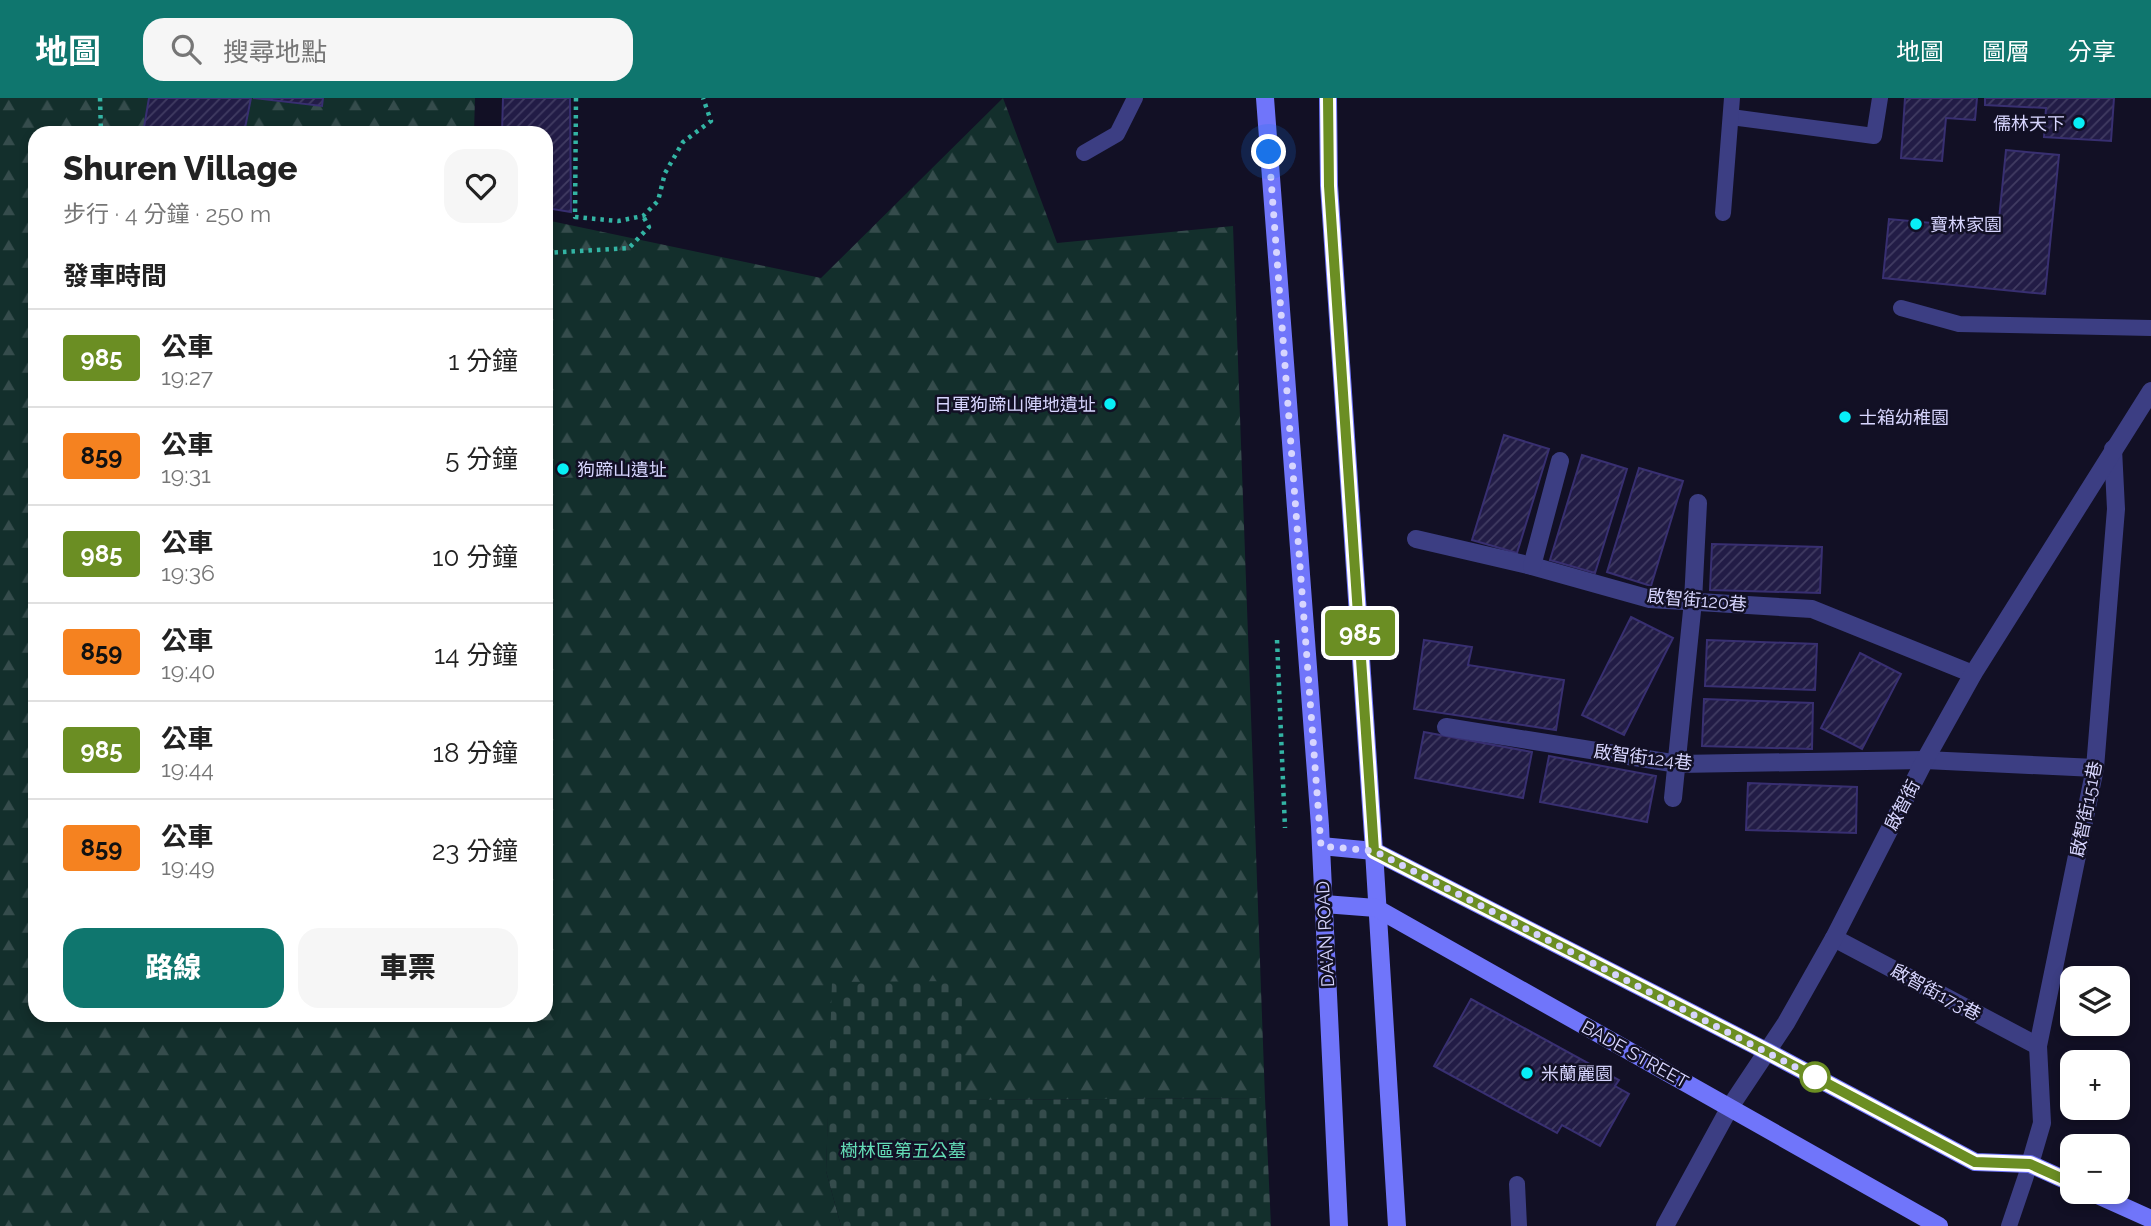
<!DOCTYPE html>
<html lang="zh-TW">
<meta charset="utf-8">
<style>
:root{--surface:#fff;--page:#f6f6f6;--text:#222;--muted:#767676;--line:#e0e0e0;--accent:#0f766e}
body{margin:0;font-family:Raleway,"Noto Sans TC",sans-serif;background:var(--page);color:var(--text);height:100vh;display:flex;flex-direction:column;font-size:26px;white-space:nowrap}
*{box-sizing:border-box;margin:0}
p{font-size:23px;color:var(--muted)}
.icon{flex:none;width:38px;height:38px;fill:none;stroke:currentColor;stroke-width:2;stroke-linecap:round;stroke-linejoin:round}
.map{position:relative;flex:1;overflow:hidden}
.side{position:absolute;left:28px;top:28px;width:525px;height:896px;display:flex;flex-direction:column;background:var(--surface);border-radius:21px;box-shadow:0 4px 10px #0003}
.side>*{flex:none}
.badge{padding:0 14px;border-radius:5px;font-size:24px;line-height:46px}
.tools{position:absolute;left:2060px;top:868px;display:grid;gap:14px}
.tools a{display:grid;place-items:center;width:70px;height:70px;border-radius:14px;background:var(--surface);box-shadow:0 4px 10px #0003;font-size:35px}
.you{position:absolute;width:35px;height:35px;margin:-18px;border:5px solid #fff;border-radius:50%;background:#1a73e8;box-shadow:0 0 0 10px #1a73e833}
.map>.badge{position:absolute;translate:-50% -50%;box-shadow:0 0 0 4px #fff}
h2{padding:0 35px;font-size:26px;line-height:63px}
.round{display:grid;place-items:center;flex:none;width:74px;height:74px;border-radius:21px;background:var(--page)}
.head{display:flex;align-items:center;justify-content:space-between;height:119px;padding:0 35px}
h1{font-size:33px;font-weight:800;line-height:52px}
.primary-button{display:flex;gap:14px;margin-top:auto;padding:14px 35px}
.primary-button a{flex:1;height:80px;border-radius:21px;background:var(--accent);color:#fff;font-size:28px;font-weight:800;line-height:80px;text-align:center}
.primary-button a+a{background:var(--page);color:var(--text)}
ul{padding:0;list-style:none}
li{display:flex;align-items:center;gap:21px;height:98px;padding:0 35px;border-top:2px solid var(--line)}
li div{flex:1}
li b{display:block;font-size:26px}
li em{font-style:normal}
li .badge{min-width:77px;font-weight:700;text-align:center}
header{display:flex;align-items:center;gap:42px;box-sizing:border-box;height:98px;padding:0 35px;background:var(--accent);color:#fff}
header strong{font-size:33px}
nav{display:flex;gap:38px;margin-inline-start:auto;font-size:24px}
.search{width:490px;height:63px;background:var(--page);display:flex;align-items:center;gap:18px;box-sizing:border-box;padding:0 24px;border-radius:21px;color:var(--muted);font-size:26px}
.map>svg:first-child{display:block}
</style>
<header>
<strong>地圖</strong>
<div class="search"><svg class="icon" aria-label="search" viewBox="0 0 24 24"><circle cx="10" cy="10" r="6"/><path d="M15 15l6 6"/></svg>搜尋地點</div>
<nav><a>地圖</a><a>圖層</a><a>分享</a></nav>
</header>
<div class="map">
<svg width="2151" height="1128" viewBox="0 0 2151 1128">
<defs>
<pattern id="forest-firs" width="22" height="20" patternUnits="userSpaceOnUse" patternTransform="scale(1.75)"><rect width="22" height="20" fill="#132f2c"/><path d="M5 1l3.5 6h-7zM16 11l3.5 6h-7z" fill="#354c4c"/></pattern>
<pattern id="cemetery-stones" width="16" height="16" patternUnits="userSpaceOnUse" patternTransform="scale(1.75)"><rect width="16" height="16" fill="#132f2c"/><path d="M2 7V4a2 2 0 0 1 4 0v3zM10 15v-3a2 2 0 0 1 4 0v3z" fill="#354c4c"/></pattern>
<pattern id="building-hatch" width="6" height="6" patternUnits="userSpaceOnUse" patternTransform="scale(1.75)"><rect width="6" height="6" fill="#221c46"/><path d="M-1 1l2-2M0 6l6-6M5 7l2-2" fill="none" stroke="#413c62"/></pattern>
</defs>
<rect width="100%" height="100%" fill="#121025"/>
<path fill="url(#forest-firs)" d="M0 0H475L474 35H35V917H546V122L821 180 1003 0 1057 145 1233 128 1265 1000 961 1002 833 884 826 1073 841 1128H0Z"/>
<path fill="url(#cemetery-stones)" d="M962 883 961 1002 1265 1000 1271 1128H841L826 1073 832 884Z"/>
<g fill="url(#building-hatch)" stroke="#382f71" stroke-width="2">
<path d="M149 0H251L244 35H143Z"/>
<path d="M253 0H323L322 8Z"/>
<path d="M503 0H570L571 114 546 110V35H502Z"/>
<path d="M1905 0H1977L1975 22 1946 20 1942 63 1901 60Z"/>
<path d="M1985 0H2114L2111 43 2044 39 2046 10 1985 7Z"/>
<path d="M2006 52 2059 57 2045 196 1883 180 1889 121 1998 131Z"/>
<path d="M1504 337 1549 351 1517 455 1472 442Z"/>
<path d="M1582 357 1627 371 1595 475 1550 462Z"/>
<path d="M1639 370 1683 383 1651 488 1607 474Z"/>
<path d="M1712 446 1822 449 1820 495 1710 492Z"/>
<path d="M1631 519 1673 540 1624 637 1582 617Z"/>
<path d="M1424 542 1472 549 1468 567 1564 582 1556 632 1414 611Z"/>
<path d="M1707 542 1817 546 1815 592 1705 588Z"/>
<path d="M1860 555 1901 576 1862 651 1821 630Z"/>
<path d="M1704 601 1813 605 1812 651 1702 648Z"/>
<path d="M1424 634 1532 654 1523 700 1415 680Z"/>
<path d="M1549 658 1656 678 1647 724 1540 704Z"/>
<path d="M1748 685 1857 689 1856 735 1746 732Z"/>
<path d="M1471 901 1619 982 1615 988 1629 996 1600 1048 1562 1027 1557 1035 1434 968Z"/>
</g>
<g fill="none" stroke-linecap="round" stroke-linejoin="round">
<g stroke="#33b4a4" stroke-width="4.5" stroke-dasharray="3.5 5" stroke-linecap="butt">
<path d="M100 0 101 35"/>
<path d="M576 0 575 119 618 123 643 118 658 103 665 75 683 44 711 23 703 0"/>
<path d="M546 155 629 150 649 129 643 118"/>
<path d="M1277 542 1285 730"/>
</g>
<g stroke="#3c3e83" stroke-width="16">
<path d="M1731 19 1874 38 1880 0"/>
<path d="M1084 55 1117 36 1135 0"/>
<path d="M1723 115 1732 0"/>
<path d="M1901 210 1959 226 2151 230"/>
<path d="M1517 1086 1519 1128"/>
<path d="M2009 1128 2030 1066"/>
</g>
<g stroke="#3c3e83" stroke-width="18">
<path d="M1416 441 1532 468 1650 501 1812 511 1973 576"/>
<path d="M1532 468 1560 363"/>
<path d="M1446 629 1678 666 1925 662 2095 670"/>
<path d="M1673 700 1693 503 1698 405"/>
<path d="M1834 840 2038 948"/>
<path d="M2030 1066 2042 1025 2038 948 2095 670 2116 411 2113 351"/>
<path d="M1665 1128 1730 1009 1786 925 1834 840 1925 662 1973 576 2151 293"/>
</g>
<g stroke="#7075fa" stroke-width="18">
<path d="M1265 0 1320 728 1339 1128"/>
<path d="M1328 0 1329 87 1374 753 1397 1128"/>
<path d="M1321 748 1374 753 1768 954 1975 1064 2030 1066 2072 1085"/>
<path d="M1324 806 1376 810 1939 1128"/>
<path d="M2091 1094 2151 1121"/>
</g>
</g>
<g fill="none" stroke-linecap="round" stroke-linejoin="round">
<g stroke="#fff" stroke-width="16">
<path id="line" d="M1328 0 1329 88 1374 753 1768 954 1975 1064 2030 1066 2072 1085"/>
</g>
<use href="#line" stroke="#6b8e23" stroke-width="10"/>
<path stroke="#d7d5fe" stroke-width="7" stroke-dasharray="0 12.6" d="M1269 54 1321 748 1374 753 1815 979"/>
</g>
<g fill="#08eff7" stroke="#121025" stroke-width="2.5">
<circle cx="2079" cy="25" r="7"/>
<circle cx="1916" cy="126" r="7"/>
<circle cx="1110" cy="306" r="7"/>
<circle cx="1845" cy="319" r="7"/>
<circle cx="563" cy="371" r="7"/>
<circle cx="1527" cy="975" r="7"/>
</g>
<circle fill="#fff" stroke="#6b8e23" stroke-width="3.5" cx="1815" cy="979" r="14"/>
<g text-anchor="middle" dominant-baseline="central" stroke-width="5" stroke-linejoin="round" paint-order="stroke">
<g font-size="18" fill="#d7d5fe" stroke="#121025" text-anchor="start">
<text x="2065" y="25" text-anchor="end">儒林天下</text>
<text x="1930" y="126">寶林家園</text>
<text x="1096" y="306" text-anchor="end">日軍狗蹄山陣地遺址</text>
<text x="1859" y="319">士箱幼稚園</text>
<text x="577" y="371">狗蹄山遺址</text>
<text x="1541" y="975">米蘭麗園</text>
</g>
<g font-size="18" fill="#d7d5fe" stroke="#121025">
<text transform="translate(1697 502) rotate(5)">啟智街120巷</text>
<text transform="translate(1643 659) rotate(7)">啟智街124巷</text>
<text transform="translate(1902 707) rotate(-63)">啟智街</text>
<text transform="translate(2086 711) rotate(-79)">啟智街151巷</text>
<text transform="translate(1325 836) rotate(-93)">DA'AN ROAD</text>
<text transform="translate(1936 894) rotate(28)">啟智街173巷</text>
<text transform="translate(1635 956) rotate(29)">BADE STREET</text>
</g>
<g font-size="18" fill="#63dcb6" stroke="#121025">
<text x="903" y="1052">樹林區第五公墓</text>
</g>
</g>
</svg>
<div class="tools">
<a><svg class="icon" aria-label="layers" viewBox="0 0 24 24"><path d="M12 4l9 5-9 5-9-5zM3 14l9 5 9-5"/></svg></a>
<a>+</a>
<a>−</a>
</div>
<div class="you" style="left:1269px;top:54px"></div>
<b class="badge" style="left:1360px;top:535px;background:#6b8e23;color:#fff">985</b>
<section class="side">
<div class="head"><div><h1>Shuren Village</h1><p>步行 · 4 分鐘 · 250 m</p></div><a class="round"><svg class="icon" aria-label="heart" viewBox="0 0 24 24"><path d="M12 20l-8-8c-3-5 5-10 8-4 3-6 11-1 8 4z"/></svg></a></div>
<h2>發車時間</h2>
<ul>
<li><span class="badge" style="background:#6b8e23;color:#fff">985</span><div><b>公車</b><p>19:27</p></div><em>1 分鐘</em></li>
<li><span class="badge" style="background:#f58220;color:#111">859</span><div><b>公車</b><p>19:31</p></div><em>5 分鐘</em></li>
<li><span class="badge" style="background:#6b8e23;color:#fff">985</span><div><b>公車</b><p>19:36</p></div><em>10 分鐘</em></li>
<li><span class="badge" style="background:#f58220;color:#111">859</span><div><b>公車</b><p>19:40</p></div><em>14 分鐘</em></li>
<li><span class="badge" style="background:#6b8e23;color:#fff">985</span><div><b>公車</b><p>19:44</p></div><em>18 分鐘</em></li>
<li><span class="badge" style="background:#f58220;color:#111">859</span><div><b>公車</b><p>19:49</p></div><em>23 分鐘</em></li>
</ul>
<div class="primary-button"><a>路線</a><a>車票</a></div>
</section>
</div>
